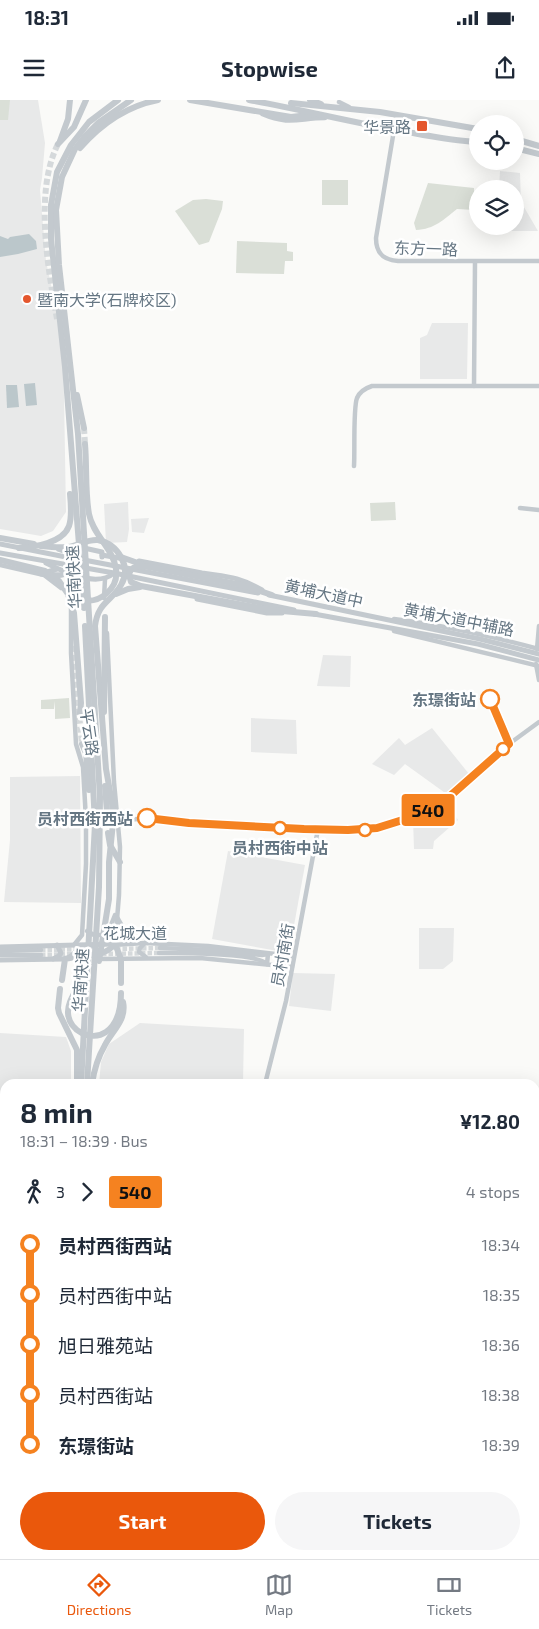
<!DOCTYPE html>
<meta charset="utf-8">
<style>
:root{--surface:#fff;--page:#f6f6f7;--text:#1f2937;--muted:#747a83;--line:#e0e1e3;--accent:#ea580c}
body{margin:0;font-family:"Exo 2","Noto Sans SC",sans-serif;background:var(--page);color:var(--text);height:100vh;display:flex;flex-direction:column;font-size:19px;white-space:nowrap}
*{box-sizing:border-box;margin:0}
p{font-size:16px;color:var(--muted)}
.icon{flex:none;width:28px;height:28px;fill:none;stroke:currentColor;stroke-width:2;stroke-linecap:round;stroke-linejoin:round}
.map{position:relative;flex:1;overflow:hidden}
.drawer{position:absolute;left:0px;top:979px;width:540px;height:481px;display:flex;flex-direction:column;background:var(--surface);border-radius:15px 15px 0 0;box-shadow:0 5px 20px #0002}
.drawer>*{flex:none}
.badge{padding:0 10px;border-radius:4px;font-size:18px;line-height:32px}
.controls{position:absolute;left:469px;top:15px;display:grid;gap:10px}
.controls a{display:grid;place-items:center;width:55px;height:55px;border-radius:50%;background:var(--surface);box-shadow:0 5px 20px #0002;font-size:25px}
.map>.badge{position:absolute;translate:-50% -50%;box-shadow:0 0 0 2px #fff}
.legs{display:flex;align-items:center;gap:8px;height:55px;padding:0 20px;font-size:16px}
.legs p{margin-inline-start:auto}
.overview{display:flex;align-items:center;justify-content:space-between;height:85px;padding:0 20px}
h1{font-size:28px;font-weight:700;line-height:38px}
.action{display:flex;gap:10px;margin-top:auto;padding:10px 20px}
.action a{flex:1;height:58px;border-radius:30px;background:var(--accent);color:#fff;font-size:20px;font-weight:700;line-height:58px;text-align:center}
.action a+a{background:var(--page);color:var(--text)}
ul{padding:0 20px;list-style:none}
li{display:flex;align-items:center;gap:18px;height:50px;font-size:19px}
li i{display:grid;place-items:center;width:8px;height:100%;margin:0 6px;background:currentColor}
li i::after{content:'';width:12px;height:12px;margin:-6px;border:4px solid;border-radius:50%;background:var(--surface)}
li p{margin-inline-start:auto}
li:first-child i{background:linear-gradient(#0000 50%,currentColor 0)}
li:last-child i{background:linear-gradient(currentColor 50%,#0000 0)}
.status{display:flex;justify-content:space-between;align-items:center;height:35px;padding:0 25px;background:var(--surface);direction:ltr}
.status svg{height:14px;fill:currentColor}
header{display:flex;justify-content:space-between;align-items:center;height:65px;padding:0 20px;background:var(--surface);font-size:22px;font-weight:700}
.tab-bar{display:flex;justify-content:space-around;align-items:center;height:70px;border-top:1px solid var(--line);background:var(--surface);font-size:14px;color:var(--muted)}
.tab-bar a{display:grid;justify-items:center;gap:2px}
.tab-bar .current{color:var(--accent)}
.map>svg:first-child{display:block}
</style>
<div class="status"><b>18:31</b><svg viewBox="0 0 49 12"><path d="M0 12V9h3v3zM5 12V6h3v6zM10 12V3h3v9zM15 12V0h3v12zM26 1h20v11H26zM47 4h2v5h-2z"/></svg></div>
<header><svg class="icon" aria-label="menu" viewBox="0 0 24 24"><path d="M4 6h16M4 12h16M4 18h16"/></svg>Stopwise<svg class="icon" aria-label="share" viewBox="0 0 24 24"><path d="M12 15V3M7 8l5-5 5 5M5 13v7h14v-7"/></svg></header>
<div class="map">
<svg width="539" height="1459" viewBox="0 0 539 1459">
<rect width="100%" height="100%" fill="#fafaf8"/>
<g fill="#e8e9e9">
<path d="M0 0H38L45 43 42 78 40 90 46 161 62 238 64 296 66 412 53 431 41 436 0 429Z"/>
<path d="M500 71 520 73 521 102 538 131H498V126H515V89H499Z"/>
<path d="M432 223H468L467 279H420V238L427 235Z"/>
<path d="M128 402 129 429 127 442 106 443 104 404Z"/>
<path d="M149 418 144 433 132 432 131 419Z"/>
<path d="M323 555 351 556 350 587 317 586Z"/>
<path d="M251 618 296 620 297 654 251 652Z"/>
<path d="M432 628 469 674 448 695 405 664 394 675 372 664 399 638 405 645Z"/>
<path d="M80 676 81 803 4 802 10 740V677Z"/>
<path d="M446 702 458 720 434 741 433 749H414L413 719Z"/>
<path d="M228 751 305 765 289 853 212 839Z"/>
<path d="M419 828H454L453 861 443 869H419Z"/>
<path d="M293 873 335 874 331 911 289 906Z"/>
<path d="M140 923 244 929 243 984H99L101 962 109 944Z"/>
<path d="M0 933 66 937 71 951V984H5V1142H0Z"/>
</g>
<g fill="#dadfd7">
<path d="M0 0H10L8 20H0Z"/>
<path d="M348 80V105H322V80Z"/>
<path d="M428 83 474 88V110L457 109C443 120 435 129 416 130L414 123Z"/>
<path d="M206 99 223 101 222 109 209 142 199 145 175 111 193 100Z"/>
<path d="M237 141 287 143V151L293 152V161H285L284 174 236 173Z"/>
<path d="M395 402 396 420 371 421 370 403Z"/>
<path d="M69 598 70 618 55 619V601L54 609H41V600Z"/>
<path d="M0 1160 5 1161V1204L0 1203Z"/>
<path d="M535 1448 539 1449V1459H229L209 1455H535Z"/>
<path d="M86 1455H126L147 1459H86Z"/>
</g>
<g fill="#bbc7cb">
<path d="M29 134 36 141 37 149 18 154 0 157V136L8 139 10 137Z"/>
<path d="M35 283 37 305 26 306 24 284Z"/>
<path d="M6 285H17L19 307 7 308Z"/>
<path d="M0 1206 5 1207V1406L0 1405Z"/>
<path d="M535 1262H539V1449L535 1448Z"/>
</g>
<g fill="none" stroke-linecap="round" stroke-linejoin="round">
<path stroke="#bbc7cb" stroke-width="5" d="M73 1459V1455"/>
<g stroke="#d5d9db" stroke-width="4.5" stroke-dasharray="4.5 2" stroke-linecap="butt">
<path d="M116 849 160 848"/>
<path d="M41 850 98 849"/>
<path d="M102 854 159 853"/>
<path d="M41 855 75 854"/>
</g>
<g stroke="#d5d9db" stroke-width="6" stroke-dasharray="6 3" stroke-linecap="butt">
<path d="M57 219C48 169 34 91 58 44"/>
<path d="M84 328 85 344"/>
<path d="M72 546 82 644"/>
</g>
<g stroke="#c3c9ce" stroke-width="4.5">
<path d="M339 2 349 7"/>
<path d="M262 14C290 26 299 18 325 18"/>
<path d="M394 30 376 138C376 153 383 160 398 161H539"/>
<path d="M474 286 475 162"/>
<path d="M354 366C355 353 353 308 357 298 360 291 366 288 372 286H539"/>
<path d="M520 408 539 410"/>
<path d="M0 465 44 475 61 488"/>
<path d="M104 498 105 479"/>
<path d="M71 508V553L76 644 83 667 86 720V764L82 835 74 845"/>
<path d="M394 519C443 525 491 536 539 549"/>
<path d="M394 531 539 566"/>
<path d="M107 533 114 682 120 747 119 795 115 844"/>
<path d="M537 549 539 526"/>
<path d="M536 564 539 580"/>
<path d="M118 721 147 718 189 723 325 730 377 728 409 718 440 705 509 644 539 622"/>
<path d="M117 817 129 838 138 842"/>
<path d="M87 831 94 835H104L109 830 115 815"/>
<path d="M145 843 140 848 139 852 146 857"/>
<path d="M113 845 145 843 208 846 293 856"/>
<path d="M0 851 41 850"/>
<path d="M159 853C178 853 257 853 267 864L268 854 262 855 210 850 160 848"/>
<path d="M0 855H41"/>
<path d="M69 857 78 850 91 847"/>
<path d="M97 859 200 858 292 867"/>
<path d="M265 984 286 901 318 729"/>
<path d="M0 1149 5 1150"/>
<path d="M0 1156 5 1157"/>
<path d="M535 1220H539"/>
<path d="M535 1230H539"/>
<path d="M0 1425 5 1426"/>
<path d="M0 1433H5"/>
<path d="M81 1455V1459"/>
<path d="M149 1455 170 1459"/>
<path d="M186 1455 206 1459"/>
</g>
<g stroke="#c3c9ce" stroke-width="5">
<path d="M0 444 76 459"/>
<path d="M66 452 84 448 102 452V457"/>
<path d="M0 453 114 473 294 510"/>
<path d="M102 455 124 459"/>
<path d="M84 460 258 493"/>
<path d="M139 461C160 465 181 469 202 473 228 477 237 476 262 490"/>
<path d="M46 463C64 472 97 488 114 473"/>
<path d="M41 474 57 469"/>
<path d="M269 495 480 539 539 554"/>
<path d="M197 499 267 513H282"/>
<path d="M314 514 478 544 539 560"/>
<path d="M0 847 115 844"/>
<path d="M53 859 59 856 61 853 57 845"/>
<path d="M0 860 65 859"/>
</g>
<g stroke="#c3c9ce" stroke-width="6">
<path d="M190 0 291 17 317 14"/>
<path d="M249 0C304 10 358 24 413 33 434 37 456 41 478 42"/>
<path d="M310 0 321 4"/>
<path d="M291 3 380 12 478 29"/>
<path d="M515 39 539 46"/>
<path d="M60 41 68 19 70 0"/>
<path d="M58 44 74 27 86 0"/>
<path d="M80 48C101 24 127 6 158 0"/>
<path d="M515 48 539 54"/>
<path d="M77 295 84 328"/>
<path d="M0 438 34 444"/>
<path d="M41 446C50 447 59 448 68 447 79 445 88 439 98 440 118 444 132 467 121 485 111 502 98 502 95 526L106 669 112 703 113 723 109 762V799L99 861"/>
<path d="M19 448C34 447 63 443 69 426 72 417 71 404 70 394"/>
<path d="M121 457 149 467 242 485 272 495"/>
<path d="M0 460 45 471 59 481 68 494 74 513 81 603 80 613"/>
<path d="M149 467C141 466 131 464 129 475L131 482 141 486 271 510 316 514"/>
<path d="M53 475C66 477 80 467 71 453L59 449"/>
<path d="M66 490C71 494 75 498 82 500 100 504 119 488 116 469 113 448 93 435 89 414 85 392 87 367 85 344"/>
<path d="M116 494 128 489 140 487"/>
<path d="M84 508 65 267 51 139V105L57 72 71 45 89 22 118 0"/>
<path d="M104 612 105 517"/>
<path d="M82 644 86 653 89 690"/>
<path d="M105 686 108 725"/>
<path d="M108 733 110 745 120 762"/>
<path d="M84 869C82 885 67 899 68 913 69 931 91 942 106 932 119 923 121 906 121 893"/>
<path d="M62 880 65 859C82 854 103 859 115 844L121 859V883"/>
<path d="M60 889 58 908 59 913 77 950V984"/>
<path d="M81 984 95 724 85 526"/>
<path d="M87 984 99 787 100 697 78 334 59 165 56 110 62 77 75 49 85 36 98 23 131 0"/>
<path d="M92 984C94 970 98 957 105 945 112 931 127 920 123 902"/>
<path d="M49 1459V1455"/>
<path d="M56 1459V1455"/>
</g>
<g stroke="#a2aab0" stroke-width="1">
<path d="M0 1410H5"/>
<path d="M253 1455 360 1459"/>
<path d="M354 1457 402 1459"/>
</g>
</g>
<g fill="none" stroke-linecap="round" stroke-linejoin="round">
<g stroke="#fff" stroke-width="11">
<path id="line-1" d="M147 718 189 723 304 729 348 730 377 728 409 718 440 705 509 644 490 599"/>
</g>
<use href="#line-1" stroke="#f58220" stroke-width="8"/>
</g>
<g fill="#e4572e" stroke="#fff" stroke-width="2">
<rect x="416" y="20" width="12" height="12" rx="2.5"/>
<circle cx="27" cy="199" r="5"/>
</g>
<g fill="#fff" stroke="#f58220" stroke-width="2.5">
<circle cx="490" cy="599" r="9"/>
<circle cx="503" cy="649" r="6"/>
<circle cx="147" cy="718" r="9"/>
<circle cx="280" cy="728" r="6"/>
<circle cx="365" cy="730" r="6"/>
</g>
<g text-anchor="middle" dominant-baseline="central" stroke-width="5" stroke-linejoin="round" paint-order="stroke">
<g font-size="16" fill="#657683" stroke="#fff" text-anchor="end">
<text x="411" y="26">华景路</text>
<text x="37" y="199" text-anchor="start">暨南大学(石牌校区)</text>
</g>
<g font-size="16" fill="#657683" stroke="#fff">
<text transform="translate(426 148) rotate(2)">东方一路</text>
<text transform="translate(73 477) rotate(-93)">华南快速</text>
<text transform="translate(324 493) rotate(12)">黄埔大道中</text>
<text transform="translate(459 519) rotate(11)">黄埔大道中辅路</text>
<text transform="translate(90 632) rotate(82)">平云路</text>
<text x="135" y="832">花城大道</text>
<text transform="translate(282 855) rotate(-80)">员村南街</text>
<text transform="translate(80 880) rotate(-86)">华南快速</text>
</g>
<g font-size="16" font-weight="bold" fill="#657683" stroke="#fff" text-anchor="end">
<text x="476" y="599">东璟街站</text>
<text x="133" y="718">员村西街西站</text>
<text x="280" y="747" text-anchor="middle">员村西街中站</text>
</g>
</g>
</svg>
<div class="controls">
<a><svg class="icon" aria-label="locate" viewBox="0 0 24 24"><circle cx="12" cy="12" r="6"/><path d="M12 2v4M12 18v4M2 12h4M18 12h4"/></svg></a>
<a><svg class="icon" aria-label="layers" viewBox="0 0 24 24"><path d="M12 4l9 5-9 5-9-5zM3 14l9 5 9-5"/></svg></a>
</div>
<b class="badge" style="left:428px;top:710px;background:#f58220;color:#111">540</b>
<section class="drawer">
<div class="overview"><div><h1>8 min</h1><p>18:31 – 18:39 · Bus</p></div><b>¥12.80</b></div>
<div class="legs"><svg class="icon" aria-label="walk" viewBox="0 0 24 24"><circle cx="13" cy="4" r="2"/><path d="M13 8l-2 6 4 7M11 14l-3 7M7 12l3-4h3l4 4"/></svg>3<svg class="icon" aria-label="forward" viewBox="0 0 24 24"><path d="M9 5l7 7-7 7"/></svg><b class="badge" style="background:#f58220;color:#111">540</b><p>4 stops</p></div>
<ul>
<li><i style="color:#f58220"></i><b>员村西街西站</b><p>18:34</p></li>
<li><i style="color:#f58220"></i><span>员村西街中站</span><p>18:35</p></li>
<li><i style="color:#f58220"></i><span>旭日雅苑站</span><p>18:36</p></li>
<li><i style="color:#f58220"></i><span>员村西街站</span><p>18:38</p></li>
<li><i style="color:#f58220"></i><b>东璟街站</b><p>18:39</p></li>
</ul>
<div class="action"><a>Start</a><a>Tickets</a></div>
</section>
</div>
<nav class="tab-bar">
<a class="current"><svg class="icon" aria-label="directions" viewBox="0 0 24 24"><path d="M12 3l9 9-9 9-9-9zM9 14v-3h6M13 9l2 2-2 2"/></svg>Directions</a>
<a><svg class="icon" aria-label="map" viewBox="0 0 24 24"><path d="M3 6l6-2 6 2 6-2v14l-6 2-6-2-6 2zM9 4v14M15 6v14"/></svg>Map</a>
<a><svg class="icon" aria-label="tickets" viewBox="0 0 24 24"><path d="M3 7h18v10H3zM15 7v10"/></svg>Tickets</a>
</nav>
